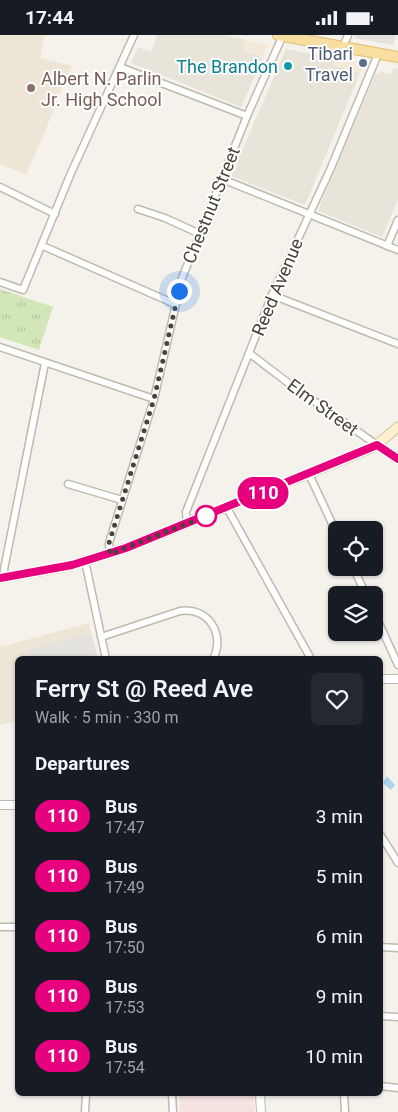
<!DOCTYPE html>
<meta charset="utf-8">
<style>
:root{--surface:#171b24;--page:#242831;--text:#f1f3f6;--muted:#9ea1a6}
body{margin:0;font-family:Roboto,sans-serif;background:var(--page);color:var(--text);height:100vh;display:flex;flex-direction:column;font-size:19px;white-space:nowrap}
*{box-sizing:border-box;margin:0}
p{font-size:16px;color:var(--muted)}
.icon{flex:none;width:28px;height:28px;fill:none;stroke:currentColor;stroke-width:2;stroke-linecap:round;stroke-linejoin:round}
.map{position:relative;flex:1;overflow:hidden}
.panel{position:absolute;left:15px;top:621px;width:368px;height:440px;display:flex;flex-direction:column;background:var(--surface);border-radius:8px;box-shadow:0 1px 4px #0004}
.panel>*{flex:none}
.badge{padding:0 10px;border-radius:16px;font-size:18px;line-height:32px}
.buttons{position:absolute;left:328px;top:486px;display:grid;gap:10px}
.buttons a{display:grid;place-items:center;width:55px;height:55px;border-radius:8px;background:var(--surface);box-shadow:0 1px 4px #0004;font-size:25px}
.you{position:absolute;width:25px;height:25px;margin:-12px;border:4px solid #fff;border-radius:50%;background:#1a73e8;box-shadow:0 0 0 8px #1a73e833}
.map>.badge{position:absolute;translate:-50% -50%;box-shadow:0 0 0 2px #fff}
h2{padding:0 20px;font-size:19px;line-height:45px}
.round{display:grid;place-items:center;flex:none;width:52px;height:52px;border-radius:8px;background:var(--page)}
.overview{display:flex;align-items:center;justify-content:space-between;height:85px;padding:0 20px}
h1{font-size:24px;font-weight:600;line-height:38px}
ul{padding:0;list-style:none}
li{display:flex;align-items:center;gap:15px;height:60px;padding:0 20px}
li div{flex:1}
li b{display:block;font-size:19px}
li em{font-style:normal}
li .badge{min-width:55px;font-weight:700;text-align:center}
.status{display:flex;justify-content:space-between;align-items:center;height:35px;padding:0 25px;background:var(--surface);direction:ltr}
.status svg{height:14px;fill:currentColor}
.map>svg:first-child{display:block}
</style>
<div class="status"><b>17:44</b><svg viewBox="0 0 49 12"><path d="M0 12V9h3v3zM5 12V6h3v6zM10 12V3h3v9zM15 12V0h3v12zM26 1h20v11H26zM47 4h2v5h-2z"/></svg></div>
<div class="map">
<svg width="398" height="1077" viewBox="0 0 398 1077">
<defs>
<pattern id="grass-tufts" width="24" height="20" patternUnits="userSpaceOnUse" patternTransform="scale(1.25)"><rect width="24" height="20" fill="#d2e6b7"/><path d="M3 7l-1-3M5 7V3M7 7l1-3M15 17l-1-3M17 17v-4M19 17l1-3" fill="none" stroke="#b6c69e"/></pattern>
</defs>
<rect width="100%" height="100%" fill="#f5f2ec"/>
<g fill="#e8e4da">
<path d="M157 0H224L246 5 243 15 263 23 241 72 131 28 138 12 151 17Z"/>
<path d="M286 14 336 23 333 30 360 38 305 170 231 141Z"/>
<path d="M393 33 398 34V164L382 202 318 176 376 38 379 39 380 36 391 40Z"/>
</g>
<g fill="#f5e9d9">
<path d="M246 5 268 10 263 23 242 15Z"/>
<path d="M336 23 362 27 364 29 360 38H358L333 30Z"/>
</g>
<g fill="#ede6d6">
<path d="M0 0H45L40 23 72 31 52 74 54 75 26 140 0 129Z"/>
<path d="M89 588 97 624H18L17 686 0 690V612Z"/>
</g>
<path fill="#f4e3e0" d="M179 1059H253L254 1077H180Z"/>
<path fill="url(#grass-tufts)" d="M0 254 53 272 39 315 0 302Z"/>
<g fill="#e4e2df">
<path d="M356 0H396L393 10 354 3Z"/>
<path d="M92 600 98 624H30L28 615 75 602Z"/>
</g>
<path fill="#acd3ed" d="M387 741 395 750 391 755 383 748Z"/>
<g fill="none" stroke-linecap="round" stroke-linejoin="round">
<g stroke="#c0baae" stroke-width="9">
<g id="minor">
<path d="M343 12 348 0"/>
<path d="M120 32 247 81"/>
<path d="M222 144 398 215"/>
<path d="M0 152 55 179"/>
<path d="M138 174 165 183 198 198"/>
<path d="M43 211 175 269"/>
<path d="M387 211 398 185"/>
<path d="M0 247 23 255 71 138 134 0"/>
<path d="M272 260 398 309"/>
<path d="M0 312 154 364"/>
<path d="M249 318 291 350 377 410"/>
<path d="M309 439 336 497"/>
<path d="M68 449 122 465"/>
<path d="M227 473 311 624"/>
<path d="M187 489 186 477 272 260 330 135 378 19"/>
<path d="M110 519 109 508 154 364 182 243 247 81 283 0"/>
<path d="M85 526 106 624"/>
<path d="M353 532 366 560"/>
<path d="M5 543 4 534 45 328"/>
<path d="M374 577 398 630"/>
<path d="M101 602 180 576C208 571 226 600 213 624"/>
<path d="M380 799 398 828"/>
<path d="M0 892H18"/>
<path d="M380 912 398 913"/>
<path d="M380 981 398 982"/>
<path d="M380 1051 398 1053"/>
<path d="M172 1059 173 1077"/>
<path d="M344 1059 345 1077"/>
<path d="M85 1077 86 1059"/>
</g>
</g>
<g stroke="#c0baae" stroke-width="10">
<g id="tertiary">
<path d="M380 644H398"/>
<path d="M0 770H18"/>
<path d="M260 1059 261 1077"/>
</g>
</g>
<g stroke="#d2c49e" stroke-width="11">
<g id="secondary">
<path d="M377 410 398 424"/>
<path d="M0 543 69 531 126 513 374 412 398 392"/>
</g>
</g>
<g stroke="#debc70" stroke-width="12">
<path id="primary" d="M278 0 398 22"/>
</g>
<use href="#minor" stroke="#fff" stroke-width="6"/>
<use href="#tertiary" stroke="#fff" stroke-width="8"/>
<use href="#secondary" stroke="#fcf0cf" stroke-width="9"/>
<use href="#primary" stroke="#f9dea1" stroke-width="10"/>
</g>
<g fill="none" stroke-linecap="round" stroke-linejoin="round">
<g stroke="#fff" stroke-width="11">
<path id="line" d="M0 543 72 530 126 513 377 410 398 424"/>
</g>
<use href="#line" stroke="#e6007e" stroke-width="8"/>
<path stroke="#494339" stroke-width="5" stroke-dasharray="0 9" d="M179 256 154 364 109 508 110 519 206 481"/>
</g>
<circle fill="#5c6f8a" stroke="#fff" stroke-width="2" cx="363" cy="28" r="5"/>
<circle fill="#0f9aa8" stroke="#fff" stroke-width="2" cx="288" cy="31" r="5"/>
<circle fill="#8d6e63" stroke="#fff" stroke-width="2" cx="31" cy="53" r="5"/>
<circle fill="#fff" stroke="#e6007e" stroke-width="2.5" cx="206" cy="481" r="10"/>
<g text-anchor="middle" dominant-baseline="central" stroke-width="4" stroke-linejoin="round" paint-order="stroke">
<g font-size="18" fill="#4e5e75" stroke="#fff" text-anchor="end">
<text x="353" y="18">Tibari<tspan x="353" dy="21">Travel</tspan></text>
</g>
<g font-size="18" fill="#0d838f" stroke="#fff" text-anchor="end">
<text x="278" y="31">The Brandon</text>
</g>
<g font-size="18" fill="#785e54" stroke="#fff" text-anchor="start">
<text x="41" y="43">Albert N. Parlin<tspan x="41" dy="21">Jr. High School</tspan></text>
</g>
<g font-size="18" fill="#494339" stroke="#fff">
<text transform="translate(211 170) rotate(-68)">Chestnut Street</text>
<text transform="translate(277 252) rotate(-67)">Reed Avenue</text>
<text transform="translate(323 372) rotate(36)">Elm Street</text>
</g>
</g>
</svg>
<div class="buttons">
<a><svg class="icon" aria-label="locate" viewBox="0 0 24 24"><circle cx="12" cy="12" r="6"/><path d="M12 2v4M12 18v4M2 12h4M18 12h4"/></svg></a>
<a><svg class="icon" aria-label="layers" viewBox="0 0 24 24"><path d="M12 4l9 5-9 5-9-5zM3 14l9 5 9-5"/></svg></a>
</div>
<div class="you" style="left:179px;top:256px"></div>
<b class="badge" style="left:263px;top:458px;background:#e6007e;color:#fff">110</b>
<section class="panel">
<div class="overview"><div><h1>Ferry St @ Reed Ave</h1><p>Walk · 5 min · 330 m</p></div><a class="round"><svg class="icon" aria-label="heart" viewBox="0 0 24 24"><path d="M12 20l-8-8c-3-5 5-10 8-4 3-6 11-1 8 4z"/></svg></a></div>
<h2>Departures</h2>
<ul>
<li><span class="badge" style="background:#e6007e;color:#fff">110</span><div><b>Bus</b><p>17:47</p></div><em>3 min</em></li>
<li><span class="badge" style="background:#e6007e;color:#fff">110</span><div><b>Bus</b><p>17:49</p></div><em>5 min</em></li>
<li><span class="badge" style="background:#e6007e;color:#fff">110</span><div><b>Bus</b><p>17:50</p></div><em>6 min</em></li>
<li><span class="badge" style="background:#e6007e;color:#fff">110</span><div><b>Bus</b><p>17:53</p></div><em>9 min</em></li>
<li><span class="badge" style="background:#e6007e;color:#fff">110</span><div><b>Bus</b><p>17:54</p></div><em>10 min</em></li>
</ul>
</section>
</div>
